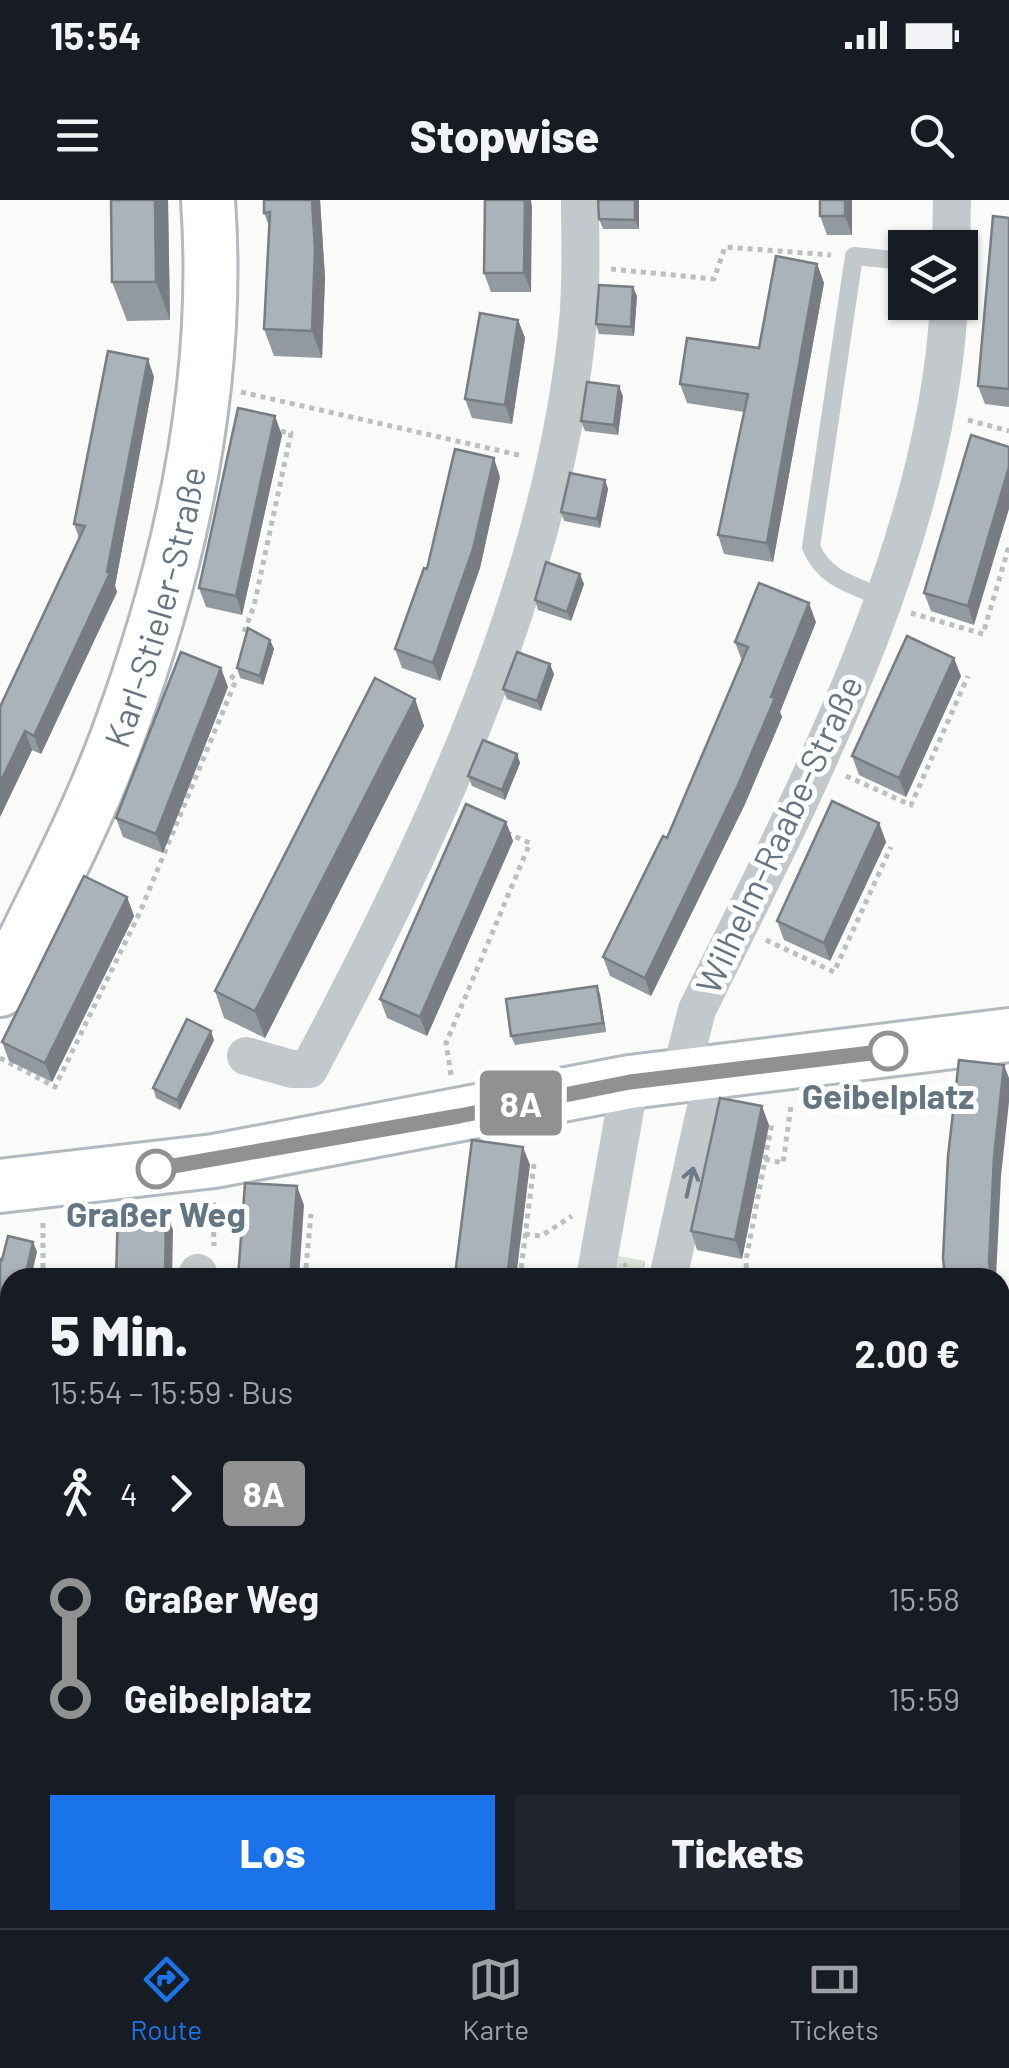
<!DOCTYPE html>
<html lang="de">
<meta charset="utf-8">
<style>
:root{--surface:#171b24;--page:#20242c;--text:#f1f3f6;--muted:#9ea1a6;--line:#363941;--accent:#1a73e8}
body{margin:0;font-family:Barlow,sans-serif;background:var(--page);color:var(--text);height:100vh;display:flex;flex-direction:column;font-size:38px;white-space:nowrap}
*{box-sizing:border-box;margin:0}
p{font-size:32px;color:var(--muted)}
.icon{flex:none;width:55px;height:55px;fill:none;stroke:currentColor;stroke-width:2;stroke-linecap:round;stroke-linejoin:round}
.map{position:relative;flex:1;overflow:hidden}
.drawer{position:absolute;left:0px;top:1068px;width:1010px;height:662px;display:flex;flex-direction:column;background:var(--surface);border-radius:30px 30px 0 0;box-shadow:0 2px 8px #0004}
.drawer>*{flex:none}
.badge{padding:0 20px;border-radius:8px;font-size:35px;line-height:65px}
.fabs{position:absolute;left:888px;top:30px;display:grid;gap:20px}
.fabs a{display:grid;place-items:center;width:90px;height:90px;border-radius:0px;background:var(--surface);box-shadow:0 2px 8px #0004;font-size:50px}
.map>.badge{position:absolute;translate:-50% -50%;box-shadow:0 0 0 5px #fff}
.legs{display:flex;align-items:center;gap:15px;height:110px;padding:0 50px;font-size:32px}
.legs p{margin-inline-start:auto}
.head{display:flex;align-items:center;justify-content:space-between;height:170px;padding:0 50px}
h1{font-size:55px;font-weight:800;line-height:75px}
.primary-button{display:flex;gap:20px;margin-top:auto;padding:20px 50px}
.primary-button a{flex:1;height:115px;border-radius:0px;background:var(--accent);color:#fff;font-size:40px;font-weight:800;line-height:115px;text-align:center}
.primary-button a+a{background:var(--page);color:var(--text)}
ul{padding:0 50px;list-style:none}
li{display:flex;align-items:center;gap:35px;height:100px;font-size:38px}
li i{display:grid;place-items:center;width:15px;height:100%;margin:0 12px;background:currentColor}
li i::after{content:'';width:25px;height:25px;margin:-12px;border:8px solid;border-radius:50%;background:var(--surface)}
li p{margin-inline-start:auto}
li:first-child i{background:linear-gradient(#0000 50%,currentColor 0)}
li:last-child i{background:linear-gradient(currentColor 50%,#0000 0)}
.status{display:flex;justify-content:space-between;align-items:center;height:70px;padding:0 50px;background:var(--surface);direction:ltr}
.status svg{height:28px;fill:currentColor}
header{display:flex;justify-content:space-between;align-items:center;height:130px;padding:0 50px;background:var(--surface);font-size:45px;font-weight:800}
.dock{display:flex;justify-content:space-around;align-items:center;height:140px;border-top:2px solid var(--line);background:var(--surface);font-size:28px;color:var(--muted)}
.dock a{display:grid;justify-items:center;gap:5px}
.dock .on{color:var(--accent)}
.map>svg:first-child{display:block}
</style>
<div class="status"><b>15:54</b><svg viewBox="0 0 49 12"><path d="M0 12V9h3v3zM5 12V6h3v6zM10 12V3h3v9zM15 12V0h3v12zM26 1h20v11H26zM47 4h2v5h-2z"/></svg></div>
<header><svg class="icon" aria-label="menu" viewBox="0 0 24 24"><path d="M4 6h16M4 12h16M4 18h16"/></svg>Stopwise<svg class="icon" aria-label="search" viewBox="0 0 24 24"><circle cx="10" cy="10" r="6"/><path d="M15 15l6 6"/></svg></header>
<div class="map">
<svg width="1009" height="1728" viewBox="0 0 1009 1728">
<defs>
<pattern id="park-dots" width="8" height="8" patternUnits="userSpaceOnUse" patternTransform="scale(2.5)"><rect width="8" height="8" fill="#dadfd7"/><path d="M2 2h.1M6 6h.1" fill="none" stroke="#b4b9b4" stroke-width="1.8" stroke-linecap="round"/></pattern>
</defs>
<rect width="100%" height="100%" fill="#fafaf8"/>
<path fill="url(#park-dots)" d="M618 1056 645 1061 642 1077 614 1078Z"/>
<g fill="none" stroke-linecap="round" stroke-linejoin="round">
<g stroke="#b3babf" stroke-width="58">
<g id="secondary">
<path id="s1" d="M0 790C41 706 86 622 118 535 181 365 221 181 208 0"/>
<path d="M0 986 214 961 630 882 1009 835"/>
</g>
</g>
<g stroke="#bbbfc2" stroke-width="5" stroke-dasharray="5 5" stroke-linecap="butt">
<path d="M611 69 714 79 725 47 831 55"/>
<path d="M241 192 523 256"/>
<path d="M968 220 1009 231"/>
<path d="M911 413 983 434 1009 346"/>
<path d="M244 432 254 406 291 233 274 230"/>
<path d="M846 576 911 605 968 476"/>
<path d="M766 740 834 772 891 647"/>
<path d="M0 858 55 887 140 712 236 480 230 475"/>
<path d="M451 875 446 843 530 643 507 633"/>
<path d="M765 959 783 963 791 906"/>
<path d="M213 1002 214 1046"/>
<path d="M525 1034 541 1036 572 1016"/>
<path d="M43 1078V1021"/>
<path d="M305 1078 311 1014"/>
<path d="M520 1078 534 964"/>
<path d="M747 1078 746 1060 772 923"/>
<path d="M0 1622 10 1621"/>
</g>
<path stroke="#c3c8cc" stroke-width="18" d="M884 398C853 385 824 379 811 347L854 56 905 61"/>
<g stroke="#c3c8cc" stroke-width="38">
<path d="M951 48 952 0"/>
<path d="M246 856 292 869H309C430 641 553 383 578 122 582 82 580 40 580 0"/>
<path d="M687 873 686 853 697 810C802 598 938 342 949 102"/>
<path d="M198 1073V1078"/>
<path d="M595 1078 630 882"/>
<path d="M668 1078 714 872"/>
<path d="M1000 1440H1009"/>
</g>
<use href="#secondary" stroke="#fff" stroke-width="52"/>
</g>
<g fill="#929a9f">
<path d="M168 0 170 120 127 121 112 82Z"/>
<path d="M264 0H320L325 78 322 158 274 156 264 129 269 26 264 13Z"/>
<path d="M485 0H531V92H491L484 73Z"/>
<path d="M639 0V29H603L599 19Z"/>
<path d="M820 0H852V35H827L820 16Z"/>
<path d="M1009 18V207L985 204 978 186Z"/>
<path d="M817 64 824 83 773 362 724 354 718 335 744 212 687 203 680 184 759 148Z"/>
<path d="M637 96 634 136 599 134 596 124Z"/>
<path d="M518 120 525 138 512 224 472 218 465 199Z"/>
<path d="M154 177 115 386 117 392 41 554 32 550 0 617 79 338 74 324Z"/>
<path d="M623 196 618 235 585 231 581 221Z"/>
<path d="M282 235 242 415 206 407 199 388Z"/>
<path d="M971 235 974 425 931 411 924 393Z"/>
<path d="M500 277 480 368 440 481 402 468 395 449 427 369Z"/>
<path d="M605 280 608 289 600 328 564 321 561 312Z"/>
<path d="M584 384 571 421 538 410 535 400Z"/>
<path d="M816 422 780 512 782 517 745 604 651 796 610 776 603 757 667 638 742 461 735 442Z"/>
<path d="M270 440 274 449 263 485 240 478 237 468Z"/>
<path d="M554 474 541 511 507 499 503 489Z"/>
<path d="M961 476 906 597 859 575 852 556Z"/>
<path d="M228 487 163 653 123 637 116 618Z"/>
<path d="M415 499 424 526 265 838 224 818 215 791Z"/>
<path d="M517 554 520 563 505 600 472 586 468 576Z"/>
<path d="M506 622 513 641 427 836 387 818 380 799Z"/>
<path d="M879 623 886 642 830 761 784 740 777 721Z"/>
<path d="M127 697 134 716 52 882 9 861 2 842Z"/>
<path d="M597 786 600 795 606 832 515 845 511 836Z"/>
<path d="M214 840 180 910 156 898 153 888Z"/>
<path d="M769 925 742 1059 697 1050 691 1031Z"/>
<path d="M33 1042 37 1052 10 1078V1578L0 1575V1552L5 1532 0 1531V1059L2 1060Z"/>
<rect x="1000" y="1477" width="9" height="69"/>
<path d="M35 1720H118L123 1728H40Z"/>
<path d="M319 1720H392L397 1728H323Z"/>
<path d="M572 1720H612L600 1728H577Z"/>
</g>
<g fill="#777d82">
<path d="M155 0H168L170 120 156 82Z"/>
<path d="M312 0H320L325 78 322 158 312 131Z"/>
<path d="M525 0H531L532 7 531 92 524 73Z"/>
<path d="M635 0H639V29L635 20Z"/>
<path d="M845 0H852V35L845 16Z"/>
<path d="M817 64 824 83 773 362 767 343Z"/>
<path d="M633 87 637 96 634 136 631 127Z"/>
<path d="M518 120 525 138 512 224 505 205Z"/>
<path d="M148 159 154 177 115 386 117 392 41 554 34 536 107 372Z"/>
<path d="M619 186 623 196 618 235 614 225Z"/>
<path d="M275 216 282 235 242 415 236 396Z"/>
<path d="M494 258 500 277 480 368 440 481 433 463Z"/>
<path d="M1009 267V309L974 425 968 406Z"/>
<path d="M605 280 608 289 600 328 597 319Z"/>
<path d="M580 374 584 384 571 421 567 412Z"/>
<path d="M809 403 816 422 780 512 782 517 745 604 651 796 645 778 771 497Z"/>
<path d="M270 440 274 449 263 485 260 476Z"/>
<path d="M954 458 961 476 906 597 899 578Z"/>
<path d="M550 464 554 474 541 511 537 501Z"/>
<path d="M221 468 228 487 163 653 156 634Z"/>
<path d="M415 499 424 526 265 838 255 811Z"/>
<path d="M25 531 32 550 0 617V583Z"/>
<path d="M517 554 520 563 505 600 502 590Z"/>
<path d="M506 622 513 641 427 836 420 817Z"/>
<path d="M879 623 886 642 830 761 824 743Z"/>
<path d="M127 697 134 716 52 882 45 863Z"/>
<path d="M597 786 600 795 606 832 603 823Z"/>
<path d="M211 831 214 840 180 910 177 900Z"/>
<path d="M1004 865 1009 878V902L1001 976 996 1078H991L989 1062 994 957Z"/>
<path d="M762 906 769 925 742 1059 735 1040Z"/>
<path d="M523 947 530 965 516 1078H507Z"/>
<path d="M297 986 304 1005 299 1078H290Z"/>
<path d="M166 1011 173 1030 172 1078H165Z"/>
<path d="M33 1042 37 1052 31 1078H25Z"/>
<path d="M1000 1128 1005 1187 1009 1205V1216L1000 1177Z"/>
<path d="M182 1720H201L188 1728H175L174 1726Z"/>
<path d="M577 1720H612L600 1728H580Z"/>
<path d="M792 1720H812L815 1728H779Z"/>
</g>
<g fill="#aab3b9" stroke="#777d82" stroke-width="2.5">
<path d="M111 0H155L156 82H112Z"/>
<path d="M264 0H312L315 50 312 131 264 129 270 12 264 13Z"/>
<path d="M485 0H525L524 73H484Z"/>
<path d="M598 0H635V20L599 19Z"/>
<rect x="820" y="0" width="25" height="16"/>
<path d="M993 16 1009 18V189L978 186Z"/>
<path d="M776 56 817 64 767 343 718 335 748 194 680 184 687 138 759 148Z"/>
<path d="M599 85 633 87 631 127 596 124Z"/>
<path d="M480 113 518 120 505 205 465 199Z"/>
<path d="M108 151 148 159 107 372 110 373 34 536 25 531 0 583V507L85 326 74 324Z"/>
<path d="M587 182 619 186 614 225 581 221Z"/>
<path d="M238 208 275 216 236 396 199 388Z"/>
<path d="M971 235 1009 247V267L968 406 924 393Z"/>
<path d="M455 249 494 258 473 349 433 463 395 449 424 368 427 369Z"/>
<path d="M570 273 605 280 597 319 561 312Z"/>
<path d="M546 362 580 374 567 412 535 400Z"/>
<path d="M759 383 809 403 771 497 775 498 738 585 645 778 603 757 663 636 667 638 748 447 735 442Z"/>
<path d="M248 428 270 440 260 476 237 468Z"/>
<path d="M907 436 954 458 899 578 852 556Z"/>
<path d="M181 452 221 468 156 634 116 618Z"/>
<path d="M517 452 550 464 537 501 503 489Z"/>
<path d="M375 478 415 499 255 811 215 791Z"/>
<path d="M483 540 517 554 502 590 468 576Z"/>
<path d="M832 601 879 623 824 743 777 721Z"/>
<path d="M466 604 506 622 420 817 380 799Z"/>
<path d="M84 676 127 697 45 863 2 842Z"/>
<path d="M597 786 603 823 511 836 506 799Z"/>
<path d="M187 819 211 831 177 900 153 888Z"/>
<path d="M959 860 1004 865 994 957 989 1062 991 1078H945L943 1058 948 956Z"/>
<path d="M720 898 762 906 735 1040 691 1031Z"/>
<path d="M472 940 523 947 507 1078H475L455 1075Z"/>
<path d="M245 983 297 986 290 1078H238Z"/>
<path d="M118 1009 166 1011 165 1078H116Z"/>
<path d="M8 1036 33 1042 25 1078H10V1569L0 1567V1552L7 1524 0 1522V1059L2 1060Z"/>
<path d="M1000 1177 1009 1216V1379L1005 1380 1000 1362Z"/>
<rect x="1000" y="1477" width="9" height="41"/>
<path d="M10 1650V1673L4 1663V1654Z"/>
<path d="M1009 1697V1728H1003L999 1720H1000V1702Z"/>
<path d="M40 1720H118L123 1728H45Z"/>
<path d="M170 1720H182L174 1726Z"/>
<path d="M325 1720H392L397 1728H330Z"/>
<path d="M690 1720H792L779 1728H677Z"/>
<path d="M881 1722 884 1728H871Z"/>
</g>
<defs><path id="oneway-shaft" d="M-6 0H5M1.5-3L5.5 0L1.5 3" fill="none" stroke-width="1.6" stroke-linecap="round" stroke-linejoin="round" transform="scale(2.5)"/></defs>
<use stroke="#6a7a87" href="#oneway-shaft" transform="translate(690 982) rotate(-77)"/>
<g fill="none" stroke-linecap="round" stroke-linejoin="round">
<g stroke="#fff" stroke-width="22">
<path id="line-1" d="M156 969 459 916 630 882 888 851"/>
</g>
<use href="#line-1" stroke="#919191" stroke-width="15"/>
</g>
<g fill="#fff" stroke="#919191" stroke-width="5">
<circle cx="888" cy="851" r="18"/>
<circle cx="156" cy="969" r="18"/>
</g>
<g text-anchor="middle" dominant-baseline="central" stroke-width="10" stroke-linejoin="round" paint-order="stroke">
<g font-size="35" fill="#657683" stroke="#fff">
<text stroke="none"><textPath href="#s1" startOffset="415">Karl-Stieler-Straße</textPath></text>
<text transform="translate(778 634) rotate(-65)">Wilhelm-Raabe-Straße</text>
</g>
<g font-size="35" font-weight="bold" fill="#657683" stroke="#fff">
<text x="888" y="895">Geibelplatz</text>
<text x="156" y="1013">Graßer Weg</text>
</g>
</g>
</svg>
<div class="fabs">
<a><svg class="icon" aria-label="layers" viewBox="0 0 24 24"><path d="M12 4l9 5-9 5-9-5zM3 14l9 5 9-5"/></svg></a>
</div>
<b class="badge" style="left:521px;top:903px;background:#919191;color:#fff">8A</b>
<section class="drawer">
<div class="head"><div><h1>5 Min.</h1><p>15:54 – 15:59 · Bus</p></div><b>2.00 €</b></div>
<div class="legs"><svg class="icon" aria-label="walk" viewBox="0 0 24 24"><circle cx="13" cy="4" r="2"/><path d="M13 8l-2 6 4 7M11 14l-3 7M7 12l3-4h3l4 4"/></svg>4<svg class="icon" aria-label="forward" viewBox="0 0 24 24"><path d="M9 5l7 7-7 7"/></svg><b class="badge" style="background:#919191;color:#fff">8A</b></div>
<ul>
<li><i style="color:#919191"></i><b>Graßer Weg</b><p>15:58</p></li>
<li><i style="color:#919191"></i><b>Geibelplatz</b><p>15:59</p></li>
</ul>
<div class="primary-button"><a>Los</a><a>Tickets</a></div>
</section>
</div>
<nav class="dock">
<a class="on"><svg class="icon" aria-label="directions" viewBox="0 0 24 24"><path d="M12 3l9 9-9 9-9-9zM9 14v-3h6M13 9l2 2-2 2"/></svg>Route</a>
<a><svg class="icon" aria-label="map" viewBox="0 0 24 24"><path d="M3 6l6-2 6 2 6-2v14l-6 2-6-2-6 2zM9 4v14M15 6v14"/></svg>Karte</a>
<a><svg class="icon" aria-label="tickets" viewBox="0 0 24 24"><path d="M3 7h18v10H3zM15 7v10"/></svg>Tickets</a>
</nav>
